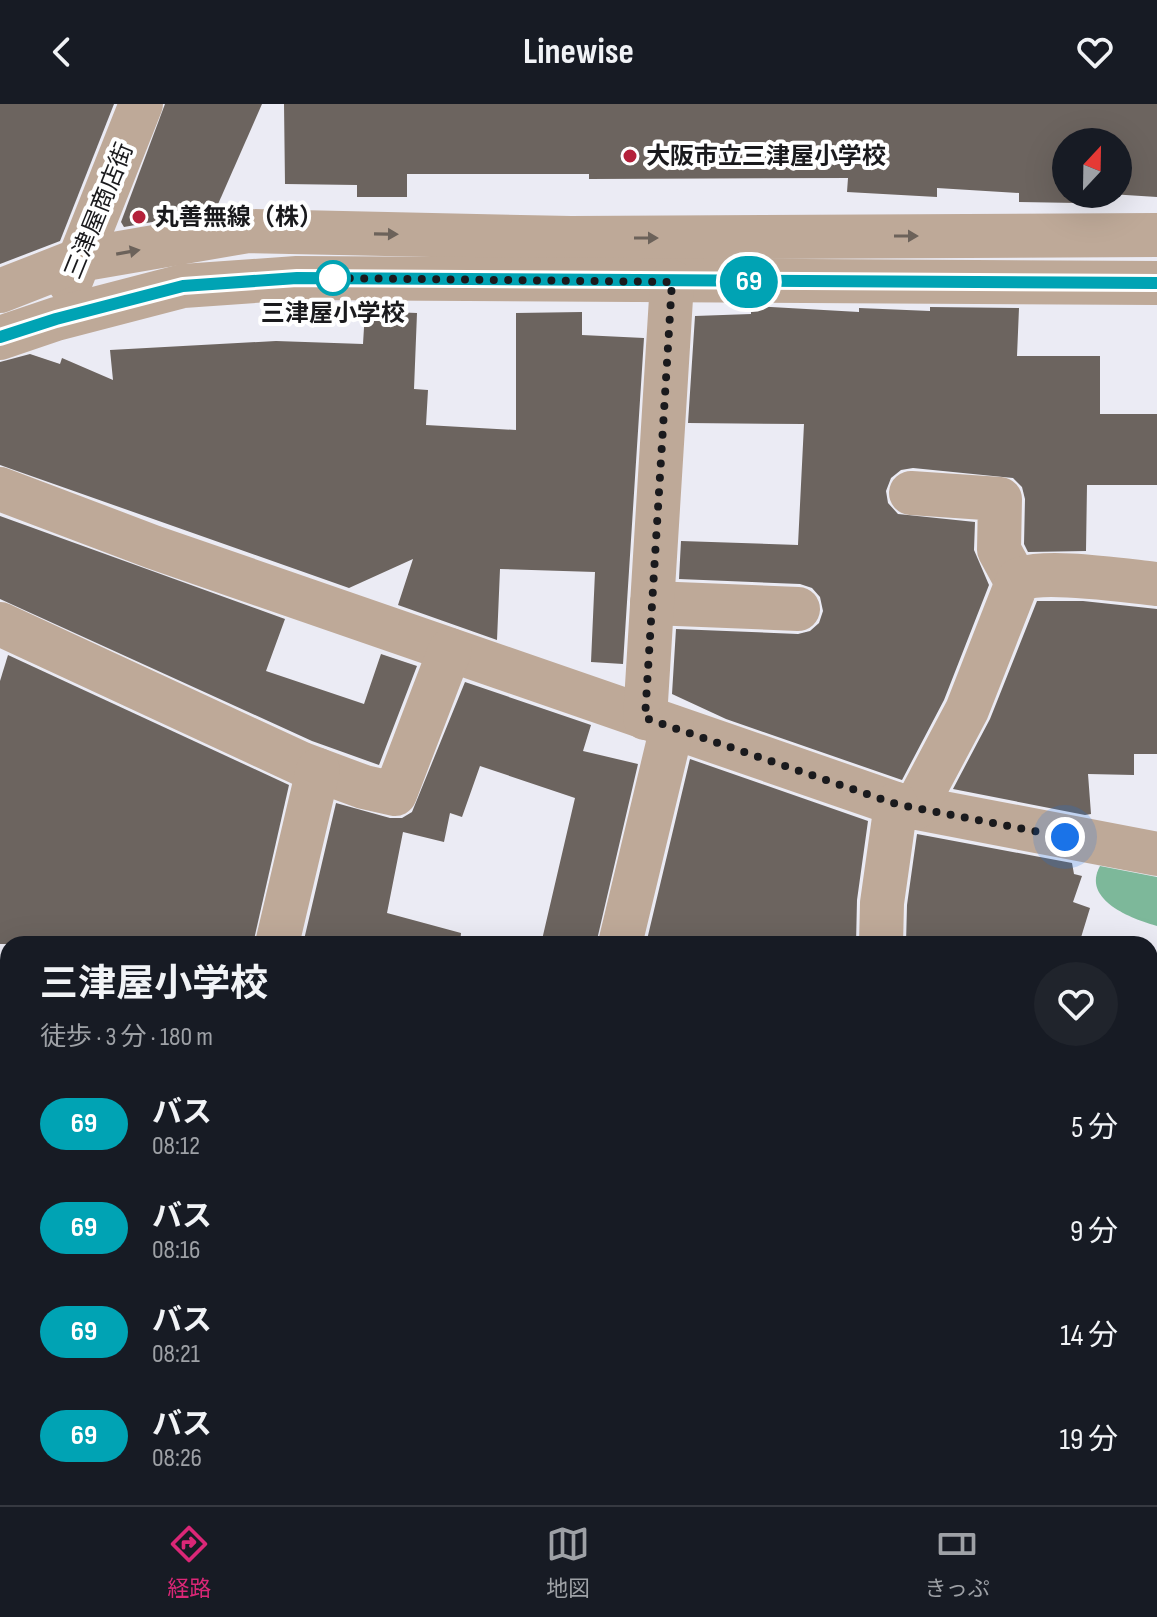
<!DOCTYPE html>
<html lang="ja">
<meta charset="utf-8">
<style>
:root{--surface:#171b24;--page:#20242c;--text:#f1f3f6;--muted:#9ea1a6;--line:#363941;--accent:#db2777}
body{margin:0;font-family:"Sofia Sans Condensed","Noto Sans JP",sans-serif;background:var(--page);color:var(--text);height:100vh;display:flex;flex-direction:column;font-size:30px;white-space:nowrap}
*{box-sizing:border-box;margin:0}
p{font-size:26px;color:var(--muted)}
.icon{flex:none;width:44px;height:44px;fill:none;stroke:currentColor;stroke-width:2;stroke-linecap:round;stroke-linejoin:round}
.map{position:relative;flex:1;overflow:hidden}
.sheet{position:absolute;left:0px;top:832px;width:1158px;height:570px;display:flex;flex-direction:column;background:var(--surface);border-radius:24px 24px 0 0;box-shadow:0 8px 32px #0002}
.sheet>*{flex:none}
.badge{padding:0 16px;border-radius:26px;font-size:28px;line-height:52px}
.needle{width:52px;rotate:22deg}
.fabs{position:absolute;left:1052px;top:24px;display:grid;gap:16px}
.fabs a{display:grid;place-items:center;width:80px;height:80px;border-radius:50%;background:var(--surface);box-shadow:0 8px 32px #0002;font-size:40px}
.you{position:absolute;width:40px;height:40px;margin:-20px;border:6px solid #fff;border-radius:50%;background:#1a73e8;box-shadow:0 0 0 12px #1a73e833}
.map>.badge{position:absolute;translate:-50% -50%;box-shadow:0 0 0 4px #fff}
.round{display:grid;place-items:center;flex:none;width:84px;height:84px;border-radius:42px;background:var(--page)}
.overview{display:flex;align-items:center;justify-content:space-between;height:136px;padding:0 40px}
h1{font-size:38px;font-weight:700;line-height:60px}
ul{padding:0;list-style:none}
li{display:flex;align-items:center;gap:24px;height:104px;padding:0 40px}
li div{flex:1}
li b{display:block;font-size:30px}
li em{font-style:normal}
li .badge{min-width:88px;font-weight:700;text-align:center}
header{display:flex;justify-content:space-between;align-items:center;height:104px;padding:0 40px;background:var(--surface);font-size:36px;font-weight:700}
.tab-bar{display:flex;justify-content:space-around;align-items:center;height:112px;border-top:2px solid var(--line);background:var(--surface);font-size:22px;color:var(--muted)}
.tab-bar a{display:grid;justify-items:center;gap:4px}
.tab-bar .on{color:var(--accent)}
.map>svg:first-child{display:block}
</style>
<header><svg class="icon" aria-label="back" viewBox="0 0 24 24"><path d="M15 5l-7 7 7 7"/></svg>Linewise<svg class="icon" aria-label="heart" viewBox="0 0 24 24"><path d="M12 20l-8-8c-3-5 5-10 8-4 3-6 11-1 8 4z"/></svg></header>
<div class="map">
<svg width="1157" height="1401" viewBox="0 0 1157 1401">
<rect width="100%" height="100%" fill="#ebebf4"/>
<path fill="#94ccaf" d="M397 1394H457L470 1401H395Z"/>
<g fill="#7db89a">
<path d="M1100 762 1157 773V822C1132 815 1081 796 1100 762Z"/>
<path d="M1150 932 1157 933V1039L1150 1037Z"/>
</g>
<g fill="#6c645f">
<path d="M0 0H114L60 137 0 160Z"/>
<path d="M165 0H262L215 107 124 123 121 118Z"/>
<path d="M284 0H1157V93L1110 90H1118V38H1066V90H1079L1078 99 1019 98V89L937 84V93L847 88 848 74 589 75V70H407V93H357V81L285 80Z"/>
<path d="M751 202 859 208V204L930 207V203L1019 204 1017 252H1100V310H1157V381H1087L1086 447 1028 448 1024 440 1025 395 1022 383 1013 374 913 364 901 366 891 374 886 387 888 399 898 410 975 418 974 446 989 481 944 596 902 676 726 615 672 590 676 525 798 530 810 527 819 519 823 507 820 493 812 484 800 480 679 475 681 437 798 441 804 320 688 319 695 212 751 210Z"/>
<path d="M365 207 417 209 414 285 428 286 426 321 516 326V209L582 208V231L644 234 623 560 591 558 595 468 500 465 497 536 398 501 413 455 349 484 0 361V258L30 250 60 260 62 254 113 276 110 246 276 237 363 240Z"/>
<path d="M0 412 285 515 266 567 364 600 381 550 417 562 379 661 312 637 0 495Z"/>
<path d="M1037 497H1083L1157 505V650H1134V671L1088 670 1091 710 1085 711 953 685 990 615Z"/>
<path d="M8 551 289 681 253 840H0V577Z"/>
<path d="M465 578 591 621 583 647 638 660 596 840H541L575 694 480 662 462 713 450 709 444 738 403 728 387 809 461 829 460 840H303L336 699 390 714H402L412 708Z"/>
<path d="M690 655 868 717 857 796 856 840 810 832V840H646Z"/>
<path d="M917 730 1072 759 1074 770 1082 772 1073 798 1090 804 1079 840H906L907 801Z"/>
</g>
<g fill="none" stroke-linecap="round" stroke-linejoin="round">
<g stroke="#bea998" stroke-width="44">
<path d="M70 179 141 0"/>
<path d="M0 187 79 156 248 127 571 134 1157 131"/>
<path d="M0 234 56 215 183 182 297 174 1157 179"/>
<path d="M0 385 153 443 896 700 1157 750"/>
<path d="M911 389 1000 395 999 446 1017 479"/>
<path d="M652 499 798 505"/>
<path d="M0 520 302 660 364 683 395 690 450 546"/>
<path d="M645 614 672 178"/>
<path d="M915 704 967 606 1018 476C1043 464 1126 477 1157 480"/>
<path d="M277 840 318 666"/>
<path d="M620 840 672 623"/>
<path d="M881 840 882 799 896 700"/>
<path d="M0 903 8 904"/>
<path d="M1150 1062 1157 1064"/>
<path d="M0 1183 8 1140"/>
<path d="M0 1314 8 1315"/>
<path d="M516 1394 534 1401"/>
<path d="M781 1401 783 1394"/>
</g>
</g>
<defs><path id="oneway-solid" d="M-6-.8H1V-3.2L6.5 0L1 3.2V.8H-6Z" transform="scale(2)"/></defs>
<g fill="#6c625a">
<use href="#oneway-solid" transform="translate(386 130) rotate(1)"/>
<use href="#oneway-solid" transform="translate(906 132)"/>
<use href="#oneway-solid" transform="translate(646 134)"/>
<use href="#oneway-solid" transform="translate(128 148) rotate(-10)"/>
</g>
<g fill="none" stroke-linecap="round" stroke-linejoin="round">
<g stroke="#fff" stroke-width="18">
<path id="line" d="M0 233 56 215 183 182 297 174 1157 179"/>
</g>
<use href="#line" stroke="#00a3b4" stroke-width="12"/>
<path stroke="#1a1a1d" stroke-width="8" stroke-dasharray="0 14.4" d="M333 174H327L672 178 645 614 896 700 1065 733"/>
</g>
<g fill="#b4213a" stroke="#fff" stroke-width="3">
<circle cx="630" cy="52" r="8"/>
<circle cx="139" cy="113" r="8"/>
</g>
<circle fill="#fff" stroke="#00a3b4" stroke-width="4" cx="333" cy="174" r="16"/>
<g text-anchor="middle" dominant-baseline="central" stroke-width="8" stroke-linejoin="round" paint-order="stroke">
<g font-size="24" font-weight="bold" fill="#1a1a1d" stroke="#fff" text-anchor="start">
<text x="646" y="52">大阪市立三津屋小学校</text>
<text x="155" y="113">丸善無線（株）</text>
</g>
<g font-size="24" fill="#1a1a1d" stroke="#fff">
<text transform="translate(99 107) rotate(-68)">三津屋商店街</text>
</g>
<g font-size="24" font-weight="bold" fill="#1a1a1d" stroke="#fff">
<text x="333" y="209">三津屋小学校</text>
</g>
</g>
</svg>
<div class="fabs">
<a><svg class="needle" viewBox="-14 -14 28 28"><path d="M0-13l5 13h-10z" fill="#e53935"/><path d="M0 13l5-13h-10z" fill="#9ea1a6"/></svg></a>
</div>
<div class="you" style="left:1065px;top:733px"></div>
<b class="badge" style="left:749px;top:178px;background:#00a3b4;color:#fff">69</b>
<section class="sheet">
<div class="overview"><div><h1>三津屋小学校</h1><p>徒歩 · 3 分 · 180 m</p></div><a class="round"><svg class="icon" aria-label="heart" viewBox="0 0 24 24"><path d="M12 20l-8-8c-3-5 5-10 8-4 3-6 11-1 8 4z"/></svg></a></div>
<ul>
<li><span class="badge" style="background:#00a3b4;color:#fff">69</span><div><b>バス</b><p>08:12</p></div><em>5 分</em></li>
<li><span class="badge" style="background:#00a3b4;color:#fff">69</span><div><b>バス</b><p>08:16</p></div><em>9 分</em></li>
<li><span class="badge" style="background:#00a3b4;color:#fff">69</span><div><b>バス</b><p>08:21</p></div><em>14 分</em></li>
<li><span class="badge" style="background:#00a3b4;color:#fff">69</span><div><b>バス</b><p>08:26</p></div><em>19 分</em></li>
</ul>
</section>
</div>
<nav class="tab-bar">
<a class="on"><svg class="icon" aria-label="directions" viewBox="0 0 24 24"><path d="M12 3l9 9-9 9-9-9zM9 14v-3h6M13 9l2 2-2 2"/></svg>経路</a>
<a><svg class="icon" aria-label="map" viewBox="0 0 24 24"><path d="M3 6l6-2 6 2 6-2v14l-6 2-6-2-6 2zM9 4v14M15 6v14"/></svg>地図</a>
<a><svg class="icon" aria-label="tickets" viewBox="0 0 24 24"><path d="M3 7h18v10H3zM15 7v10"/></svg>きっぷ</a>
</nav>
